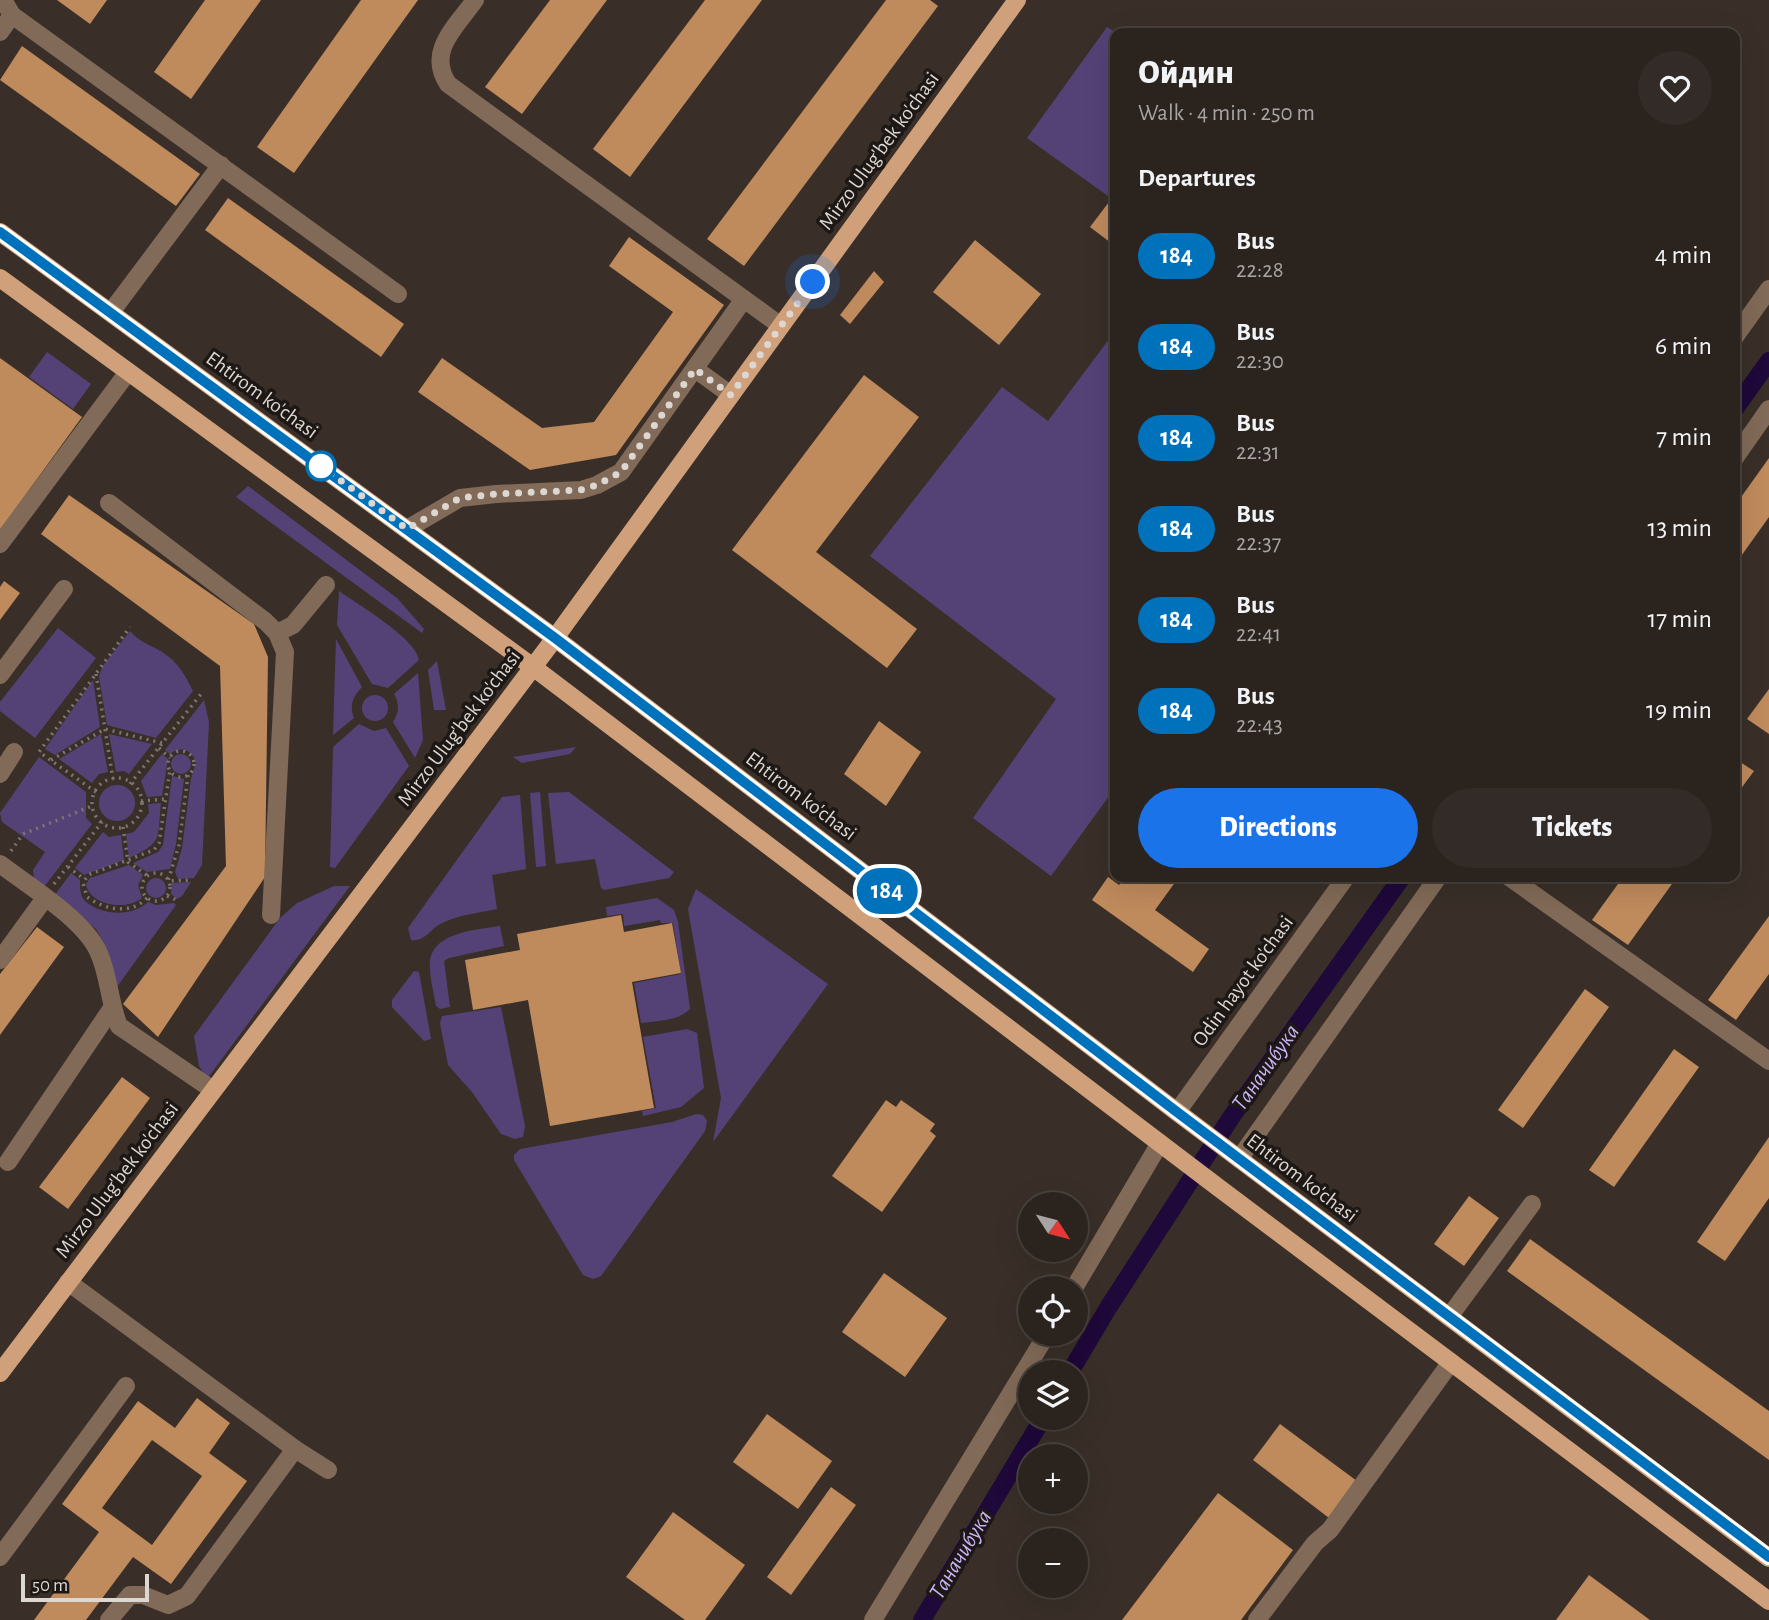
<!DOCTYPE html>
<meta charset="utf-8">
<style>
:root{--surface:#2b231e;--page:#332b27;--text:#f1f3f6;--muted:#a6a4a4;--line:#47403c;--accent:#1a73e8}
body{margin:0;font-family:"Alegreya Sans",sans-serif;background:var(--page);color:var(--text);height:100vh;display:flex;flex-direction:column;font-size:26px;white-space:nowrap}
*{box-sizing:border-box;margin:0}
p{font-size:23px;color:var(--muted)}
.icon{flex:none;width:38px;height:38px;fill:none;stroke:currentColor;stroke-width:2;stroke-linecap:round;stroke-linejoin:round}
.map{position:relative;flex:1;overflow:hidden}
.details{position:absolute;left:1110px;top:28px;width:630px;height:854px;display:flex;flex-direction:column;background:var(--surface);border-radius:14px;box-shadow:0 7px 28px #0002,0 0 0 2px var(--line)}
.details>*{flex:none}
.badge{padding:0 14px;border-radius:23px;font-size:24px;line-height:46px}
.needle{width:46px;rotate:126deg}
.fabs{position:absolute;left:1018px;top:1192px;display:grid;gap:14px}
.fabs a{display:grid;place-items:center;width:70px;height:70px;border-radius:50%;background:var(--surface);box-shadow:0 7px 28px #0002,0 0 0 2px var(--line);font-size:35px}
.scale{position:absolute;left:21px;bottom:18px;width:128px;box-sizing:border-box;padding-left:7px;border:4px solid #ddd7d2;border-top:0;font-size:19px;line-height:24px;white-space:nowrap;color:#ddd7d2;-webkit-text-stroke:5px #1d1815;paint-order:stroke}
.you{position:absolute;width:35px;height:35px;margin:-18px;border:5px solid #fff;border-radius:50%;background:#1a73e8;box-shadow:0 0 0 10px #1a73e833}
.map>.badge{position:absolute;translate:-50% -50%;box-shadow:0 0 0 4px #fff}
h2{padding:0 28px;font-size:26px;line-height:63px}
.round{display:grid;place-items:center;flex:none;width:74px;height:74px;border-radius:37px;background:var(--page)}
.headline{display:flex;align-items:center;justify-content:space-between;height:119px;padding:0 28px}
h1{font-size:33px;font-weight:800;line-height:52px}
.button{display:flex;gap:14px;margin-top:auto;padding:14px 28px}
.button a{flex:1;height:80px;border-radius:42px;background:var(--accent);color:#fff;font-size:28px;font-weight:800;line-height:80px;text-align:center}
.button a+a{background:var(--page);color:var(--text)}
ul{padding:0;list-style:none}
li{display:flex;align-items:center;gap:21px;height:91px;padding:0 28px}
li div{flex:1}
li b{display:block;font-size:26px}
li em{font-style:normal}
li .badge{min-width:77px;font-weight:700;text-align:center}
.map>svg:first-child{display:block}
</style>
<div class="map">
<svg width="1769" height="1620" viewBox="0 0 1769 1620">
<rect width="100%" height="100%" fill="#392f28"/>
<g fill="#544277">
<path d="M1107 27 1117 33H1115V201L1027 138Z"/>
<path d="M1115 331V788L1051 876 973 818 1056 699 870 556 1002 387 1048 421Z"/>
<path d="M47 352 91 384 73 409 29 377Z"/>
<path d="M248 486 397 598 424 629 422 633 236 497Z"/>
<path d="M339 591C357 604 416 638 419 660L388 688 372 684 337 625Z"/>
<path d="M58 628 96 658 35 738 0 711V702Z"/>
<path d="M130 631C139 642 151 645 162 652 178 662 185 675 193 691L156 738 107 725 99 677 102 667Z"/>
<path d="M336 639 362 687C353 696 349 705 354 718L333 735Z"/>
<path d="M437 661 446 710H434L428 670Z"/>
<path d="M418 673 423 740 415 758 393 722C399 713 400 704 394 694Z"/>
<path d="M93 680 100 727 55 755 45 749Z"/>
<circle cx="375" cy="708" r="13"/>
<path d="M204 700 209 722 202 865 194 878 178 879 175 872 182 848 191 778 196 763C193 750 181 745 170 754L165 750Z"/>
<path d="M359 724 374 731 386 728 409 766 335 868 330 867 333 747Z"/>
<path d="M101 734 108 772 99 774 92 783 59 759Z"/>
<path d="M109 734 152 744 129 774 124 771 116 772Z"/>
<path d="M576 747 570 754 522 763 513 757Z"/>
<circle cx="181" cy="764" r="10"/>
<path d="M162 754 168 759 162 796 147 797 141 781Z"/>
<path d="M39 757 86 792V818L92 824 44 887 34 878 33 870 45 852 2 822 0 813Z"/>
<path d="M172 776 184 779 176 844 170 869 147 872 133 863 158 852 163 845Z"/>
<circle cx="117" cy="803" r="18"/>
<path d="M540 792 546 866 536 867 530 793Z"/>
<path d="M569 792 674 872 669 878 604 890 601 888 595 859 556 864 548 793Z"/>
<path d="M520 795 526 869 492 875 497 909C478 913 457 915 440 924 430 930 424 942 411 940L408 928 502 797Z"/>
<path d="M161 803C157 839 164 842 129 858L126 834 134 832 149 813 148 804Z"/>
<path d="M103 832 109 837 121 835 124 860 84 875 75 868Z"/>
<path d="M129 865 143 875 138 885 142 898C127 911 90 906 86 884L90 878Z"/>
<path d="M71 873 80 880C80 887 80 896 85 901 102 916 132 917 148 902L156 905 174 903 176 905 114 991 104 943 96 929 54 896Z"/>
<circle cx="156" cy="888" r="10"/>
<path d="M191 882 182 896 177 899 171 894 172 883Z"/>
<path d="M334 886H350L207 1079 199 1066 194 1036 280 918 297 903Z"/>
<path d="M696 889 828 984 713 1142 721 1098 688 909Z"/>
<path d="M657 898 674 910 678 922 690 1009C678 1021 657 1021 641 1023L634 983 681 974 673 923H661L660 920 624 926 623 914 607 916 606 907Z"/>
<path d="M500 926 504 946 449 958 444 961 450 1007 440 1009 436 1006C434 993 430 980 430 967 428 932 476 930 500 926Z"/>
<path d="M414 971 419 972 431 1039 424 1041 392 1007V1000Z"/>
<path d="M501 1007 525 1126 523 1137 515 1139 501 1134 472 1092 448 1065 440 1023 442 1016Z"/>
<path d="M687 1029 697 1033 704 1088 681 1107 643 1116 642 1111 656 1108 643 1037Z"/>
<path d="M696 1114 703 1115 707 1121 705 1131 601 1276 593 1279 583 1275 514 1160V1155L520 1149 672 1122Z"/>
</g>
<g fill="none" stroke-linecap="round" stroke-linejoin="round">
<g stroke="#1f083a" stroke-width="18">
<path d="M1734 410 1769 361"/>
<path d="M1070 1372 1108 1308 1232 1116 1402 877"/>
<path d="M922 1620 1043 1418"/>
</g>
</g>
<g fill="#bf8a5c" fill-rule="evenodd">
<path d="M57 0H107L90 24Z"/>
<path d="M205 0H261L191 99 154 72Z"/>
<path d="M361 0H418L294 173 257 147Z"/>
<path d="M550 0H607L522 114 485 87Z"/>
<path d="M705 0H762L630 177 593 149Z"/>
<path d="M886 0H930L938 6 744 266 707 239Z"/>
<path d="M22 46 200 174 176 206 0 80Z"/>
<path d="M228 198 404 324 381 357 205 230Z"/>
<path d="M1109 202 1115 207V246L1090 227Z"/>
<path d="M629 237 724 305 616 455 530 470 418 392 442 358 542 428 594 422 673 312 609 266Z"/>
<path d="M975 240 1041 294 999 345 933 292Z"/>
<path d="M874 271 884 282 850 324 840 315Z"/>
<path d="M0 358 82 417 0 530Z"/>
<path d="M864 375 919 417 816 552 917 629 887 668 732 550Z"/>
<path d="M1769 458V517L1734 566V507Z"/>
<path d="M69 495 254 624 268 657 265 877 158 1037 123 1004 226 866 220 666 41 534Z"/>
<path d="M4 581 20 593 0 620V587Z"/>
<path d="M1769 689V734L1747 719Z"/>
<path d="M879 721 921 752 886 806 844 774Z"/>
<path d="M1734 758 1754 771 1734 798Z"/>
<path d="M1108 877 1119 885 1125 877H1179L1155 910 1209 949 1193 972 1092 900Z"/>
<path d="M1623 877H1677L1628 945 1592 920Z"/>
<path d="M621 915 624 932 672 923 681 973 632 982 654 1108 550 1126 528 1000 473 1010 465 960 520 950 517 934Z"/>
<path d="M1769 916V974L1736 1020 1708 1000Z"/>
<path d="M37 927 64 947 0 1035V974Z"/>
<path d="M1585 989 1609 1007 1523 1128 1498 1110Z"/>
<path d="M1674 1049 1699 1067 1614 1187 1589 1170Z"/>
<path d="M122 1077 150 1098 68 1209 39 1187Z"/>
<path d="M886 1100 896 1107 901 1100 935 1124 930 1131 936 1136 882 1212 832 1176Z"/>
<path d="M1769 1137V1198L1725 1261 1697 1242Z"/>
<path d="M1469 1196 1499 1218 1464 1266 1434 1244Z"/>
<path d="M1530 1239 1769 1411V1460L1507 1271Z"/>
<path d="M884 1273 947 1318 905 1377 842 1332Z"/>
<path d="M197 1398 230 1423 209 1453 247 1481 171 1584 133 1557 86 1620H34L99 1532 62 1504 138 1401 175 1428ZM152 1440 202 1476 152 1545 102 1508Z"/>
<path d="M767 1414 832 1461 798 1509 733 1462Z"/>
<path d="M1280 1424 1361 1484 1333 1521 1253 1460Z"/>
<path d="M831 1487 856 1505 791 1595 767 1577Z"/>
<path d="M1218 1493 1293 1550 1241 1620H1122Z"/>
<path d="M673 1512 745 1565 705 1620H685L626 1577Z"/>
<path d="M1589 1575 1650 1620H1556Z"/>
</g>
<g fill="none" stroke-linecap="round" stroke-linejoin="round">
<g stroke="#7d756f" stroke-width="3.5" stroke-dasharray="2 5" stroke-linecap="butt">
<path d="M96 674 113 779"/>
<path d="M159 748 170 758"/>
<circle cx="181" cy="764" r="13"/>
<path d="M51 760 105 729 162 743"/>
<path d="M188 775 179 845 168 881 192 880"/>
<circle cx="117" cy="803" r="25"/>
<path d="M130 784 201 694"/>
<path d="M96 792 39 752 130 627"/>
<path d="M141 801 166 799"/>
<path d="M123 827 128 862 148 876"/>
<path d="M11 851 23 834 92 806"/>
<path d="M68 867 84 879"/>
<circle cx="156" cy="887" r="14"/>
<path d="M54 884 102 822"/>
<path d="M167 896 179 901"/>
<path d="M147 898C131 915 105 910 87 897L83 883 88 875 154 850 159 843 170 770"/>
</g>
<g stroke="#816a57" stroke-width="18">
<path d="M3 0 12 15 398 294"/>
<path d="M475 0C457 26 426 51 448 84L781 326"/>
<path d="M0 32 12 15"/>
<path d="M111 312 221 165"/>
<path d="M1734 338 1769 289"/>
<path d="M695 369 731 395"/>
<path d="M1734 459 1769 409"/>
<path d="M109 503 265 621 277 633 285 652 271 915"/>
<path d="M407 529 460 498 496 494 581 490 597 485 621 472 744 299"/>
<path d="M0 544 128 372"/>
<path d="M277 633 293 625 326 585"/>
<path d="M0 675 64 589"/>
<path d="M0 774 14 752"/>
<path d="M0 864C29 886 83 919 98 951 109 974 109 1002 119 1026L213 1090"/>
<path d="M1509 877 1769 1061"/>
<path d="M0 960 45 898"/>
<path d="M1177 1112 1346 877"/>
<path d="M1239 1159 1438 877"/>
<path d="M8 1162 112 1008"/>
<path d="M68 1282 295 1449 328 1470"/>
<path d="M1074 1288 1160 1143"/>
<path d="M1449 1317 1532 1204"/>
<path d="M0 1557 126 1386"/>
<path d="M109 1620 130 1595H143L168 1605 187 1596 295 1449"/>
<path d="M873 1620 1047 1334"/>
<path d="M1257 1620 1315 1543 1330 1530 1451 1362"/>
</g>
<g stroke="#cfa07a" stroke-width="18">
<path d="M0 232 555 638 1177 1112 1769 1558"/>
<path d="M0 278 533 667 1219 1188 1769 1601"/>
<path d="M0 1373 555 638 1017 0"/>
</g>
</g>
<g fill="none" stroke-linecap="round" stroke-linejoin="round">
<g stroke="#fff" stroke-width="16">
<path id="line" d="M0 232 555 638 1177 1112 1769 1557"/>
</g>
<use href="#line" stroke="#0072bc" stroke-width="10"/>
<path stroke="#ddd7d2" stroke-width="7" stroke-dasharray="0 12.6" d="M321 466 407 529 460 498 496 494 581 490 597 485 621 472 695 369 731 395 813 282"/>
</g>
<circle fill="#fff" stroke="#0072bc" stroke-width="3.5" cx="321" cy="466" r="14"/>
<g text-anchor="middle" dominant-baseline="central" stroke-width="7" stroke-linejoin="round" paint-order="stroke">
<g font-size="21" fill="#ddd7d2" stroke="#1d1815">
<text transform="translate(879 151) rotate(-54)">Mirzo Ulug'bek ko'chasi</text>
<text transform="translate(262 395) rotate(36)">Ehtirom ko'chasi</text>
<text transform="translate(459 728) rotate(-53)">Mirzo Ulug'bek ko'chasi</text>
<text transform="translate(801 796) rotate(37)">Ehtirom ko'chasi</text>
<text transform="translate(1243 981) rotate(-54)">Odin hayot ko'chasi</text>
<text transform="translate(1302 1178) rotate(37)">Ehtirom ko'chasi</text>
<text transform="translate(117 1180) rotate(-53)">Mirzo Ulug'bek ko'chasi</text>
</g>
<g font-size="23" font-style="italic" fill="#c9b4f7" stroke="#1d1815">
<text transform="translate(1266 1068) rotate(-55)">Таначибука</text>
<text transform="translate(961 1555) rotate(-59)">Таначибука</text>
</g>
</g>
</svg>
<div class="fabs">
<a><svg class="needle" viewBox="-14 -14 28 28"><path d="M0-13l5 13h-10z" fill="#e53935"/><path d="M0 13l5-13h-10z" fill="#a6a4a4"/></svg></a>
<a><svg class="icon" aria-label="locate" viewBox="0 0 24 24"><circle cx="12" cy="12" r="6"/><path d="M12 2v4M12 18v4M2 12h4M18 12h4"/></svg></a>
<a><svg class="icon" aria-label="layers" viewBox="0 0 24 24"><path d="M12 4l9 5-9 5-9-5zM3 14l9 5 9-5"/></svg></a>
<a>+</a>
<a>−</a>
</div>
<div class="scale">50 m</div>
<div class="you" style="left:813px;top:282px"></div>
<b class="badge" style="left:887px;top:891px;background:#0072bc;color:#fff">184</b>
<section class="details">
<div class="headline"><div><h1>Ойдин</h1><p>Walk · 4 min · 250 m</p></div><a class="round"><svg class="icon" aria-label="heart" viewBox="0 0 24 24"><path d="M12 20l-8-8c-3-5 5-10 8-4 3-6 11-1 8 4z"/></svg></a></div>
<h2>Departures</h2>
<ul>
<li><span class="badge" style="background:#0072bc;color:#fff">184</span><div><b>Bus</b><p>22:28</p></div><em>4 min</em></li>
<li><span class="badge" style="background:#0072bc;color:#fff">184</span><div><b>Bus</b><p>22:30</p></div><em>6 min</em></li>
<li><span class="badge" style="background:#0072bc;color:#fff">184</span><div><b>Bus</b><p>22:31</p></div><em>7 min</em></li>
<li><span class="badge" style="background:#0072bc;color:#fff">184</span><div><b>Bus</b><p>22:37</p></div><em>13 min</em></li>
<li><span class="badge" style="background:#0072bc;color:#fff">184</span><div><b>Bus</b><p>22:41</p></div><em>17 min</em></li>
<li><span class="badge" style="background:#0072bc;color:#fff">184</span><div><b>Bus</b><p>22:43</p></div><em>19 min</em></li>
</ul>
<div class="button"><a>Directions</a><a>Tickets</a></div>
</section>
</div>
